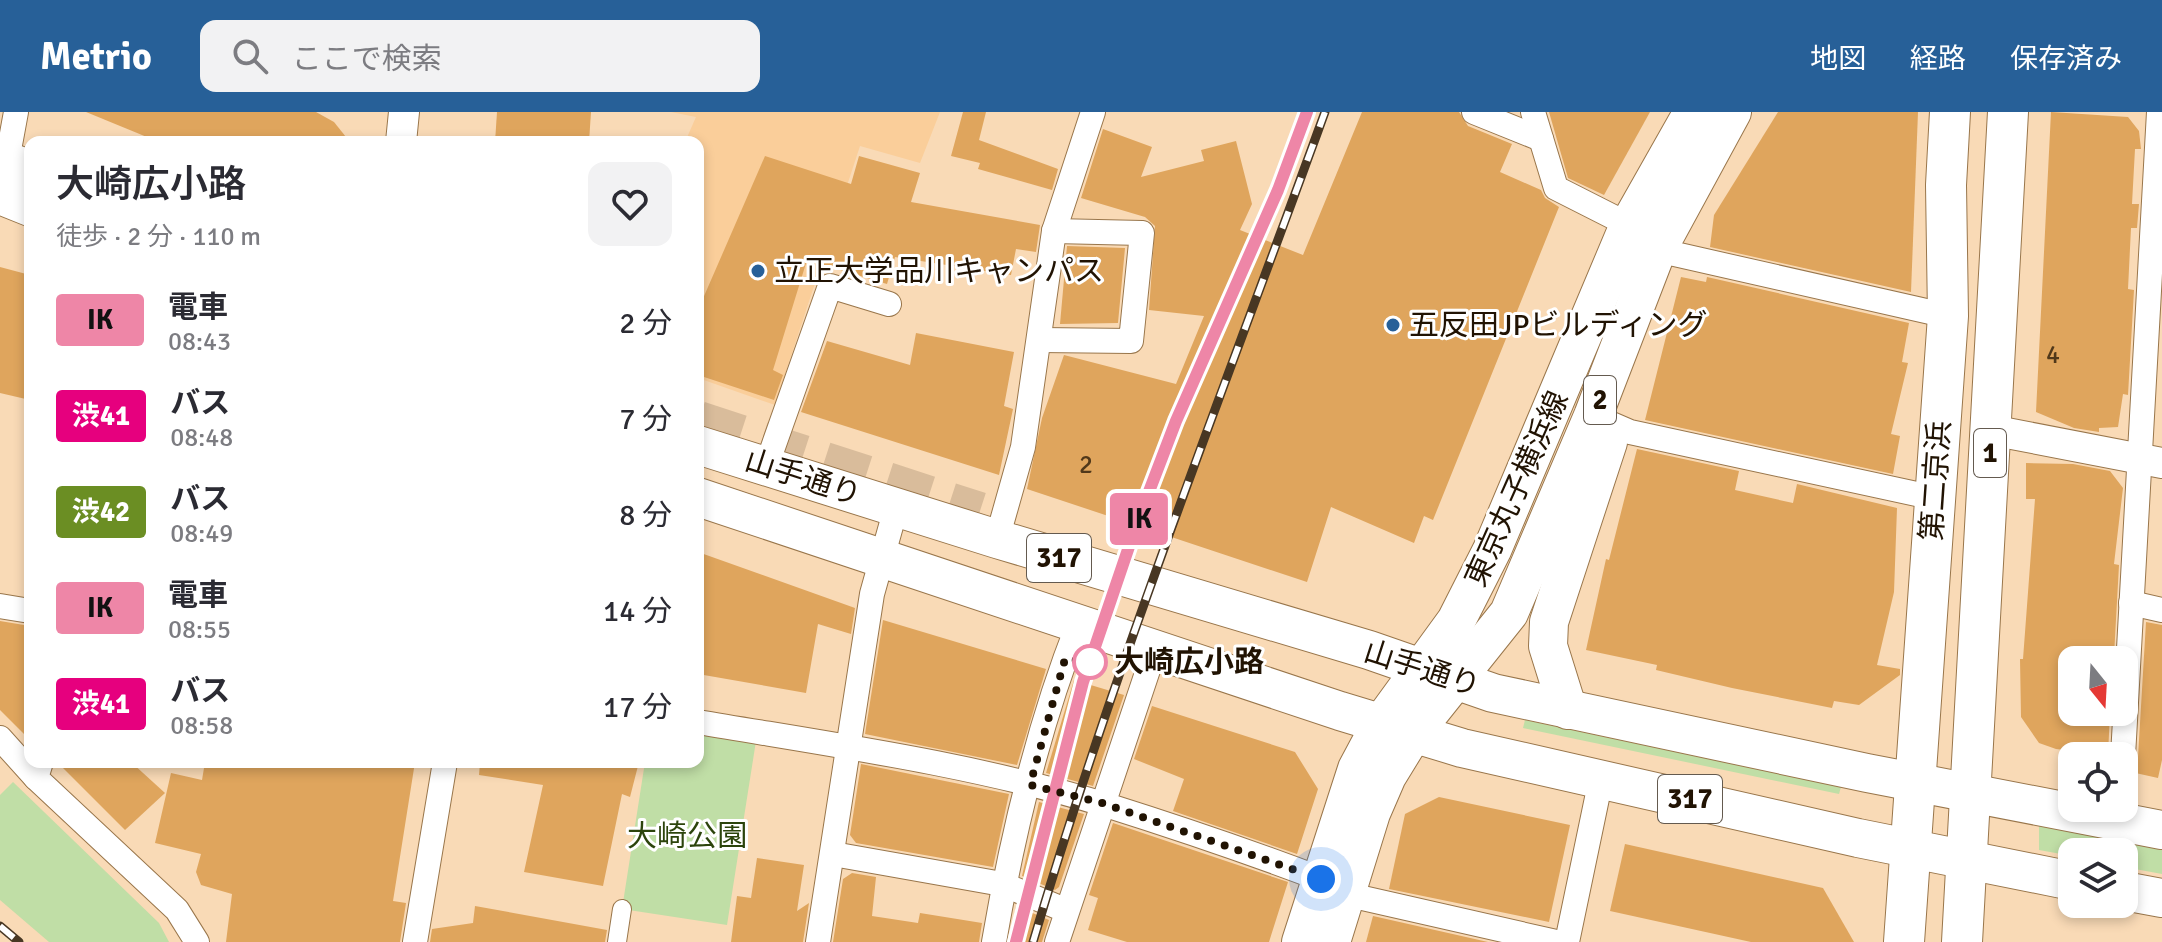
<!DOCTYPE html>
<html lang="ja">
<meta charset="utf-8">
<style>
:root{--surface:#fff;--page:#f2f2f3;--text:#2b2b33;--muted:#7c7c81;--accent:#276098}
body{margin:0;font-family:Signika,"Noto Sans JP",sans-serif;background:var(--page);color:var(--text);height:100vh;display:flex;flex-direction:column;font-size:30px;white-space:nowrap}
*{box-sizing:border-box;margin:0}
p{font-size:26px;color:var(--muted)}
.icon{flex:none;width:44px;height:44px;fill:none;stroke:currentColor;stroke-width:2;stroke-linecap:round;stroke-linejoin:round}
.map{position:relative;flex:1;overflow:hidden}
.details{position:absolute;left:24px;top:24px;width:680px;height:632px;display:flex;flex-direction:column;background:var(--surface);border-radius:16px;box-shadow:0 4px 12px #0003}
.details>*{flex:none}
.badge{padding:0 16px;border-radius:6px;font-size:28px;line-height:52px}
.needle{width:52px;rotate:162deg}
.fabs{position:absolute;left:2058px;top:534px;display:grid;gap:16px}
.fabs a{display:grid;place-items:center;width:80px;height:80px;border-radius:16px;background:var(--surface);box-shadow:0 4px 12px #0003;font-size:40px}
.you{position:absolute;width:40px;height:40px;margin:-20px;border:6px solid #fff;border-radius:50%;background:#1a73e8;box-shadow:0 0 0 12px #1a73e833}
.map>.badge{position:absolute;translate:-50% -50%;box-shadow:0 0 0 4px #fff}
.round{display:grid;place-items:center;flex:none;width:84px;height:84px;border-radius:16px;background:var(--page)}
.overview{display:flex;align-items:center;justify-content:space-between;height:136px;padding:0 32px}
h1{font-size:38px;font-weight:600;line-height:60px}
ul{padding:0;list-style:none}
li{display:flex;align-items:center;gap:24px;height:96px;padding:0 32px}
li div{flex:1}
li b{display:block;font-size:30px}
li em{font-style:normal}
li .badge{min-width:88px;font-weight:700;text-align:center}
header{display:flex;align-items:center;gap:48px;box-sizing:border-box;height:112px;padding:0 40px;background:var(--accent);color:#fff}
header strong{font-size:38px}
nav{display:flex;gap:44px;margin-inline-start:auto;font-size:28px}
.search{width:560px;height:72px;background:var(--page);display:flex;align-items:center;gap:20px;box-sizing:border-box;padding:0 28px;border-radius:16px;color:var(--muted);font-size:30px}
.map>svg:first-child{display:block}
</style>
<header>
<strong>Metrio</strong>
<div class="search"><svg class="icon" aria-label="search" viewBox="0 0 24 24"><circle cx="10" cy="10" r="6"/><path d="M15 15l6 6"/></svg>ここで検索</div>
<nav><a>地図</a><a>経路</a><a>保存済み</a></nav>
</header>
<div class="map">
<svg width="2162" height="830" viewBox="0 0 2162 830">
<rect width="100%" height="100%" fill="#f9dab6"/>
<path fill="#face9a" d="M671 0H940L920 51 860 34 775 293 698 266V30H685L696 5Z"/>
<g fill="#c0dea6">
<path d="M1525 608 1841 675 1839 682 1523 616Z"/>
<path d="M698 620 756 629 727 813 622 797 645 650H698Z"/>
<path d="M13 670 159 811 169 830H49L0 788V683Z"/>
<path d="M2039 713 2162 736V762L2124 755V740H2072V744L2039 738Z"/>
</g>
<g fill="#dfa55d">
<path d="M86 0H316L334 10 350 30H159Z"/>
<path d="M497 0H591L589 30H495Z"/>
<path d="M963 0H986L979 28 1058 57 1052 78 978 57 980 51 951 44Z"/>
<path d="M1362 0H1459L1468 14 1512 32 1500 60 1541 78 1545 86 1559 95 1433 408 1424 404 1414 431 1331 395 1307 470 1027 377 1042 306 1064 243 1176 272 1204 204 1149 198 1155 114 1145 105 1081 86 1103 17 1152 35 1141 65 1204 49 1201 38 1236 29 1252 92 1240 118 1303 143Z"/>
<path d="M1549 0H1650L1604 83 1568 66Z"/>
<path d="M1778 0H1918L1911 180 1710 135 1714 103Z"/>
<path d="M2051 0 2128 5 2139 19 2141 37H2135L2132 92H2139L2137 116H2131L2128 177 2134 178 2128 283 2123 282 2118 315 2099 316V320L2074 316 2036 300Z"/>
<path d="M765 44 851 72 859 44 920 61 911 90 1040 113 1036 140 1016 137 1011 163 895 145 887 172 807 148 773 258 783 263 774 288 698 263V198Z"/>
<path d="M1067 134 1125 136 1118 211 1060 212Z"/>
<path d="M0 155 30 163V288L0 281Z"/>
<path d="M1681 165 1706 170 1707 165 1909 211 1902 250 1908 251 1891 322 1900 324 1893 362 1645 308Z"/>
<path d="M916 221 1014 240 1004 294 1013 297 999 363 801 300 827 229 910 253Z"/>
<path d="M1637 337 1739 359 1735 378 1793 391 1797 372 1897 396 1894 480 1877 553 1900 557V563L1859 593 1834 589 1832 596 1732 576 1656 558 1657 553 1586 538 1606 447 1609 448Z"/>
<path d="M2026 351 2073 352 2110 359 2123 376 2114 452 2119 453 2114 544 2072 542V600H2110L2108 643 2056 637 2039 631 2021 605 2020 547H2023L2035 387H2026Z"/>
<path d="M698 440 855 496 851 522 818 512 806 581 698 562Z"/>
<path d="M883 508 1046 557 1017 653 865 622Z"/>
<path d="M0 509 30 514V628L0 598Z"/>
<path d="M2146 510 2162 513V648L2158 666 2131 660 2138 645Z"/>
<path d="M1074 568 1124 583 1093 674 1046 661Z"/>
<path d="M1152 594 1295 640 1318 677 1297 742 1173 699 1184 667 1134 647Z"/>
<path d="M57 650H131L165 681 125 718Z"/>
<path d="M205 650H415L393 789 406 791 400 830H226L232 782 201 773 196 760 201 742 155 731 171 661 202 668Z"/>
<path d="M480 650H639L630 685 622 682 603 774 524 760 543 673 479 663Z"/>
<path d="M861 652 1009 682 993 755 856 731 850 723Z"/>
<path d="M1439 685 1570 713 1549 810 1389 777 1405 702Z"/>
<path d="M1039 690 1084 702 1059 775 1055 778 1022 764Z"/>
<path d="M1113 711 1288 770 1269 830H1127L1088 818 1098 786 1089 783Z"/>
<path d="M1625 732 1823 776 1854 830H1751L1610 799Z"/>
<path d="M757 746 804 753 797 799 809 791 803 830H731L737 784 751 786Z"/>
<path d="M852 761 876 765 872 804 918 811 920 801 982 811 979 830H833L843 767Z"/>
<path d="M475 794 607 818 605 830H430L432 817 473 811Z"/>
<path d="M1016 794 1049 808 1042 830H1009Z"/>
<path d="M1373 804 1488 830H1366Z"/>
</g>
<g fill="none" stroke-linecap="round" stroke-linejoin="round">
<path stroke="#d9bc9b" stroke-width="44" stroke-dasharray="44 22" stroke-linecap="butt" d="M698 311 979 402"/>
<g stroke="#99764b" stroke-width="20">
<path id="pedestrian" d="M617 830 622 797"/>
</g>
<g stroke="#99764b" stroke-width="26">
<g id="minor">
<path d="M1474 0 1541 27"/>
<path d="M1533 0 1556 76 1629 113"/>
<path d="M7 49 16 0"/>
<path d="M1657 138 1948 204"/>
<path d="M1040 228 1131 229 1142 121 1054 119"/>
<path d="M1593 304 1630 320 1935 386"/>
<path d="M766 355 830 174 889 192"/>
<path d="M997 427 1023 335 1054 119 1093 0"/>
<path d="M2131 491 2162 498"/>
<path d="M0 494 30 499"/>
<path d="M698 610C833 633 972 652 1103 692 1176 715 1250 740 1321 767"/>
<path d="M0 626 36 666"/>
<path d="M2123 644 2159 0"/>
<path d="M41 650 36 666 177 798 197 830"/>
<path d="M833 742 1002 772 1065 798"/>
<path d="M1345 782 1556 830"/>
<path d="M415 830 445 650"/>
<path d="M818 830 872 482 896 396"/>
<path d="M994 830C1012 725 1039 612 1078 513"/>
<path d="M1057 830 1155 537"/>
<path d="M1567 830 1601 667"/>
</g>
</g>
<g stroke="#99764b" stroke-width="32">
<g id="tertiary">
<path d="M401 30 404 0"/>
<path d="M1991 318 2162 351"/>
</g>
</g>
<g stroke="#99764b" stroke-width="40">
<g id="primary">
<path d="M0 47 30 57"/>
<path d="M0 83 30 95"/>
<path d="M698 333 997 427 1369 538 1493 581 1867 661 2162 718"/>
<path d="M698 385 1340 599 1462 636 1858 726 2072 769"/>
<path d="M1568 598 1548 534 1549 510 1608 330 1601 317"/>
<path d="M2124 779 2162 786"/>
<path d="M1301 830 1357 657 1381 612 1456 509 1492 438 1629 113 1693 0"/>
<path d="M1331 830 1371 701 1387 664 1414 620 1509 501 1593 304 1657 138 1732 0"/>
</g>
</g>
<g stroke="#99764b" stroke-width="42">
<g id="trunk">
<path d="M1904 830 1948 204 1946 73 1950 0"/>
<path d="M1962 830 2008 0"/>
</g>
</g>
<use href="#pedestrian" stroke="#fff" stroke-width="18"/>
<use href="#minor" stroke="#fff" stroke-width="24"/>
<use href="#tertiary" stroke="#fff" stroke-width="30"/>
<use href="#primary" stroke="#fff" stroke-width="38"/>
<use href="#trunk" stroke="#fff" stroke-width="40"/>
<g stroke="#483723" stroke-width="9">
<g id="rail">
<path d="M0 814 19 830"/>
<path d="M1016 830 1083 570 1137 411 1176 309 1278 78 1308 0"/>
<path d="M1033 830C1116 549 1225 275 1325 0"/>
</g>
</g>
<use href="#rail" stroke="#fff" stroke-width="6" stroke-dasharray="18" stroke-linecap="butt"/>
</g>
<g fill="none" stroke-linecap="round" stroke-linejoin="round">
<g stroke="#fff" stroke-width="18">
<path id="line" d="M1016 830 1083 570 1137 411 1176 309 1278 78 1307 0"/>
</g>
<use href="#line" stroke="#ee86a7" stroke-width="12"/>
<path stroke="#211303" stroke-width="8" stroke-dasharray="0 14.4" d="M1090 550 1065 547 1030 673 1102 691 1321 767"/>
</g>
<g fill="#276098" stroke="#fff" stroke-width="3">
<circle cx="758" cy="159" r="8"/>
<circle cx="1393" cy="213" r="8"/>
</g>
<circle fill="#fff" stroke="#ee86a7" stroke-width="4" cx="1090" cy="550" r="16"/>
<g text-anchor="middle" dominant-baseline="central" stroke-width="6" stroke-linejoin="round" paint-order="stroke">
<g font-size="26" fill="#50381a">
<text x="2053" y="243">4</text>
<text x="1086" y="353">2</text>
</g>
<g fill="#fff" stroke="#645a4f" stroke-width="2">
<rect x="1584" y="264" width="32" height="48" rx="6"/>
<rect x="1974" y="317" width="32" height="48" rx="6"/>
<rect x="1027" y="422" width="64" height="48" rx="6"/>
<rect x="1658" y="663" width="64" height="48" rx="6"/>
</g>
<g font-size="28" font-weight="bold" fill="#211303">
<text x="1600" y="288">2</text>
<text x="1990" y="341">1</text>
<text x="1059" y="446">317</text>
<text x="1690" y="687">317</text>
</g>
<g font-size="30" fill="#211303" stroke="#fff" text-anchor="start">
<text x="774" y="159">立正大学品川キャンパス</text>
<text x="1409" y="213">五反田JPビルディング</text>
</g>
<g font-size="30" fill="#211303" stroke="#fff">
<text transform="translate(803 366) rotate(18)">山手通り</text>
<text transform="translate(1936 369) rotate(-86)">第二京浜</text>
<text transform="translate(1517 377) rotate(-66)">東京丸子横浜線</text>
<text transform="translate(1422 557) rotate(18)">山手通り</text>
</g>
<g font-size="30" font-weight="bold" fill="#211303" stroke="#fff" text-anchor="start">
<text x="1114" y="550">大崎広小路</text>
</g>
<g font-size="30" fill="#2c440c" stroke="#fff">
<text x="687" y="724">大崎公園</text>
</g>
</g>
</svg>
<div class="fabs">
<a><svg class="needle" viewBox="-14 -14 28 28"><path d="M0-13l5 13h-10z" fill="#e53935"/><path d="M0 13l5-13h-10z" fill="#7c7c81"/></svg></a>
<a><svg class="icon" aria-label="locate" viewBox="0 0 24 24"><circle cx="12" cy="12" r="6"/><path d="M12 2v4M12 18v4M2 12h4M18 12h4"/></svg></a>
<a><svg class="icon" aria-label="layers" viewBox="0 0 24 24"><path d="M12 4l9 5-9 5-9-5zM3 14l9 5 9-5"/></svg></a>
</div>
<div class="you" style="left:1321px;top:767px"></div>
<b class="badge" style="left:1139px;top:407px;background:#ee86a7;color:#111">IK</b>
<section class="details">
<div class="overview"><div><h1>大崎広小路</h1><p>徒歩 · 2 分 · 110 m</p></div><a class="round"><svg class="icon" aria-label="heart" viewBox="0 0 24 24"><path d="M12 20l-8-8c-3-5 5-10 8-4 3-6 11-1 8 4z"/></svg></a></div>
<ul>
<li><span class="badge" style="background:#ee86a7;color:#111">IK</span><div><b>電車</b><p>08:43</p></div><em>2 分</em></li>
<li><span class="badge" style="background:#e6007e;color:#fff">渋41</span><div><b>バス</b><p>08:48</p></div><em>7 分</em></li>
<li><span class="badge" style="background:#6b8e23;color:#fff">渋42</span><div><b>バス</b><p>08:49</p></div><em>8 分</em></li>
<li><span class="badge" style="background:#ee86a7;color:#111">IK</span><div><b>電車</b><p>08:55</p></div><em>14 分</em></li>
<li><span class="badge" style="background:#e6007e;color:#fff">渋41</span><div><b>バス</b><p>08:58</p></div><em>17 分</em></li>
</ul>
</section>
</div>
